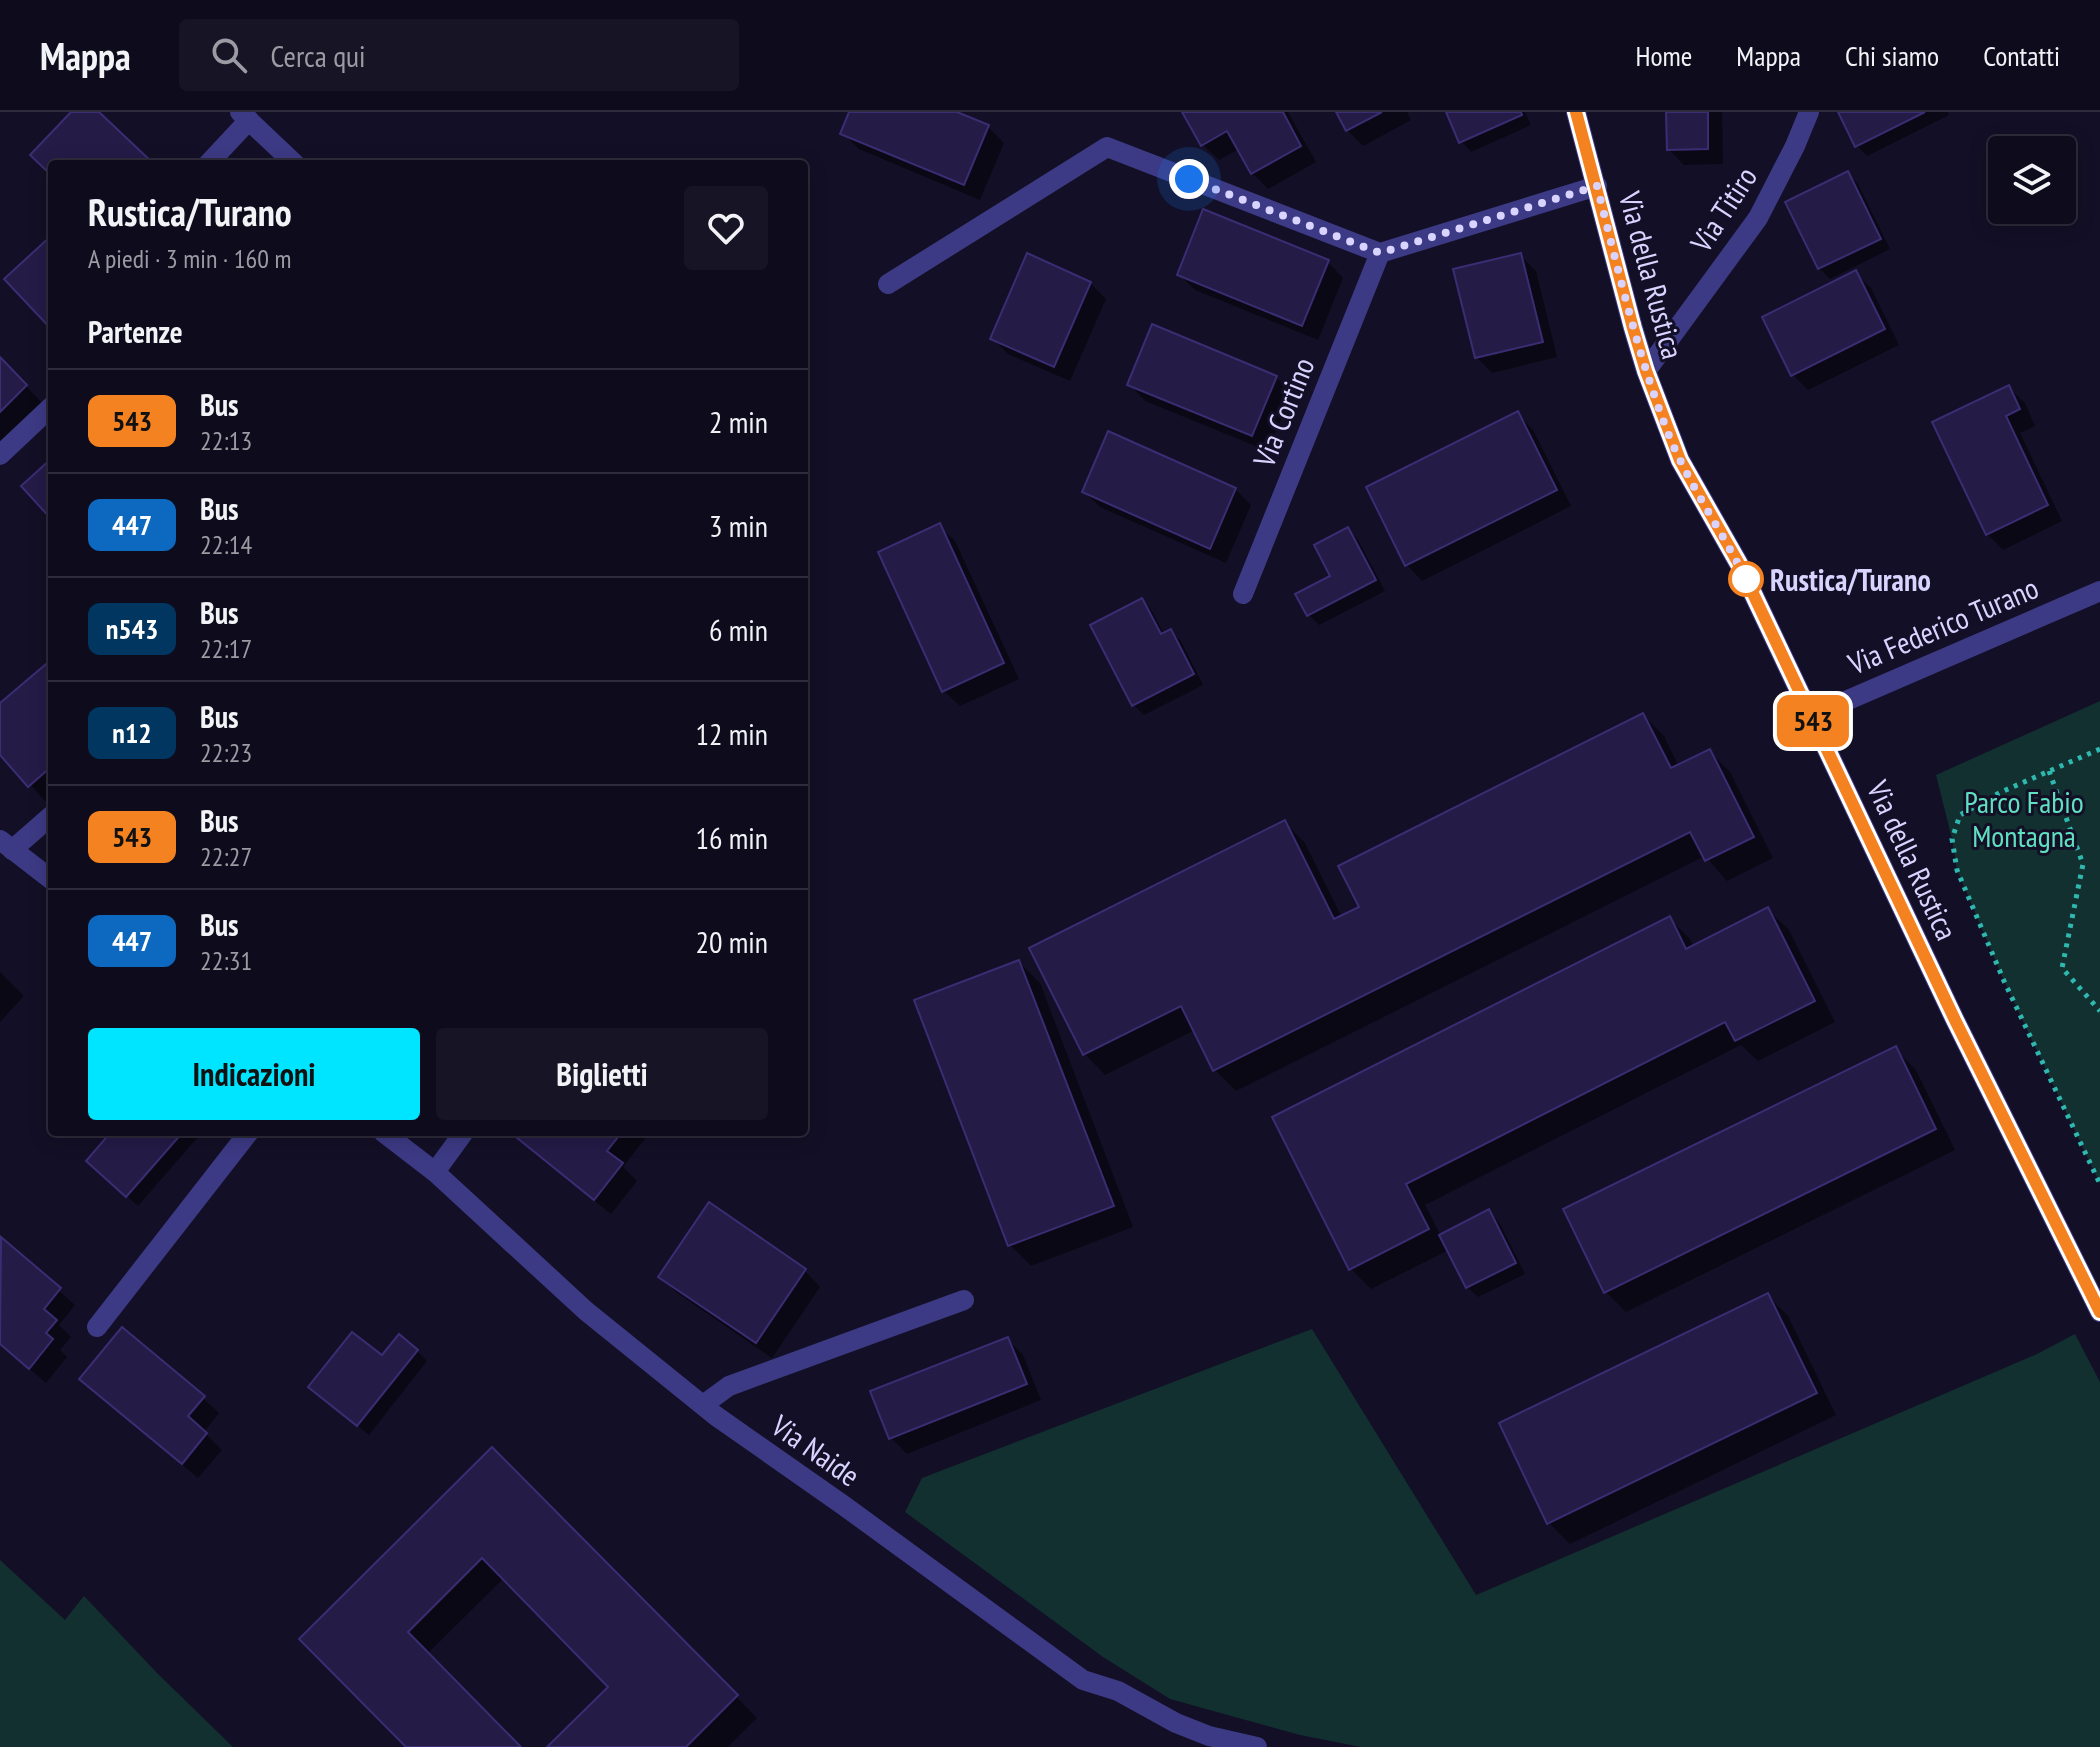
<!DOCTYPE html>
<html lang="it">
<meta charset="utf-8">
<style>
:root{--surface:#0e0b1c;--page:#171425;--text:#f1f3f6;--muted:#9b9ba3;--line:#2e2b3b;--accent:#00e5ff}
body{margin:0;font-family:"PT Sans Narrow",sans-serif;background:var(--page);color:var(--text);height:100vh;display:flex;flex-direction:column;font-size:30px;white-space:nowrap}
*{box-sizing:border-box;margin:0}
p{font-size:26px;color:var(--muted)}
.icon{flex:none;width:44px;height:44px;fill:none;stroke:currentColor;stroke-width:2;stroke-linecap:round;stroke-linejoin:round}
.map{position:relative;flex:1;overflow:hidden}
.details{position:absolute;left:48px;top:48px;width:760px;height:976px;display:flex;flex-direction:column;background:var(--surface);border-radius:8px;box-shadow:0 4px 20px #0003,0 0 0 2px var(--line)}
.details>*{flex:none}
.badge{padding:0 16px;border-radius:12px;font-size:28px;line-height:52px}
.tools{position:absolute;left:1988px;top:24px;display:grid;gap:16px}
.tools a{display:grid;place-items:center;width:88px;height:88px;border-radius:8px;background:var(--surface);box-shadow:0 4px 20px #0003,0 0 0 2px var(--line);font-size:40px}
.you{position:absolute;width:40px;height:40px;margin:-20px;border:6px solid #fff;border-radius:50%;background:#1a73e8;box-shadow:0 0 0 12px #1a73e833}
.map>.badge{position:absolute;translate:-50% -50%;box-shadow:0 0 0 4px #fff}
h2{padding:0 40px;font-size:30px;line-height:72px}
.round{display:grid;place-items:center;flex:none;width:84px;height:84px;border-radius:8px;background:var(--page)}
.head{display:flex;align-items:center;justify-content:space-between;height:136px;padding:0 40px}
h1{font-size:38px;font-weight:800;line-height:60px}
.button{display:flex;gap:16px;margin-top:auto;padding:16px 40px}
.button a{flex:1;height:92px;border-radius:8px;background:var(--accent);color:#111;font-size:32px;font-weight:800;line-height:92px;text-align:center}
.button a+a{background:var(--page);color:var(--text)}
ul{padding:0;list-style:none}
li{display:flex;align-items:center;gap:24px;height:104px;padding:0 40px;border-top:2px solid var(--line)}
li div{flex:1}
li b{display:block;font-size:30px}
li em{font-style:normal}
li .badge{min-width:88px;font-weight:700;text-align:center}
header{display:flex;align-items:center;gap:48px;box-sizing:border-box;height:112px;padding:0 40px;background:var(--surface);border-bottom:2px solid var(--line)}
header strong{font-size:38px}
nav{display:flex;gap:44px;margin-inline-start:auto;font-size:28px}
.search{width:560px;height:72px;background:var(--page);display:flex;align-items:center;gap:20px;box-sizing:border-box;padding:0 28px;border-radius:8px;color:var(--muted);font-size:30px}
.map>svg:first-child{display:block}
</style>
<header>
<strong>Mappa</strong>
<div class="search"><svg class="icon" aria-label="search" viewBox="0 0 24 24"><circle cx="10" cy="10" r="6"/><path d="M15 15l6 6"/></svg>Cerca qui</div>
<nav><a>Home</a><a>Mappa</a><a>Chi siamo</a><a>Contatti</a></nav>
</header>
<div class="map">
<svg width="2100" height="1635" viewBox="0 0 2100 1635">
<rect width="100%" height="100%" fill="#130f26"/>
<g fill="#12302f">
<path d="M2100 589V1072L2004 869 1957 758 1952 727 1936 663Z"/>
<path d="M1312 1217 1476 1483 2037 1242 2075 1222 2100 1270V1635H1361L1300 1623 1170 1587 1103 1545 905 1400 922 1366Z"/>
<path d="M0 1448 65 1508 84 1484 157 1561 233 1635H0Z"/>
</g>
<g fill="#0007">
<path d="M852 0H952L988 15 1004 31 980 88 859 37 843 21Z"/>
<path d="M1184 0H1288L1316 50 1268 77 1252 61 1239 37 1219 48 1203 33Z"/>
<path d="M1338 0H1407L1411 8 1363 34 1347 18Z"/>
<path d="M1448 0H1525L1531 13 1471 40 1461 29Z"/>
<path d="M1668 0H1722L1723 52 1684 53 1668 37Z"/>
<path d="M1840 0H1948L1949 3 1867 44 1857 34Z"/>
<path d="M1848 61 1858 72 1890 137 1830 167 1819 156Z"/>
<path d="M1520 143 1536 159 1557 245 1492 261 1476 245Z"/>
<path d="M1328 150 1343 166 1318 228 1195 178 1179 162Z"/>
<path d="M1855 161 1871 176 1899 233 1808 278 1792 262Z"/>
<path d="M1090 171 1106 187 1070 269 1008 242 992 226Z"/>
<path d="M0 247 41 290 0 330Z"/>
<path d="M1276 265 1292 281 1268 339 1145 289 1130 273Z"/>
<path d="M2009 276 2025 291 2035 314 2020 321 2062 409 2003 438 1987 422Z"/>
<path d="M1518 302 1533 318 1571 394 1422 469 1407 453Z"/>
<path d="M1235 377 1251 393 1226 451 1100 395 1084 380Z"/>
<path d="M939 414 955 429 1019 567 960 594 944 579Z"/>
<path d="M1348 417 1358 428 1385 479 1319 513 1309 503 1332 465Z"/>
<path d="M1142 488 1152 499 1164 522 1170 519 1181 529 1203 573 1144 603 1134 593Z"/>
<path d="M52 550V683L45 689 0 639V594Z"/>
<path d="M1643 603 1664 624 1679 655 1709 639 1730 660 1773 746 1727 769 1705 744 1236 979 1215 958 1195 918 1105 963 1085 942 1284 710 1305 731 1342 806 1361 796Z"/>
<path d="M1768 798 1789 818 1835 910 1758 949 1741 933 1425 1093 1441 1124 1489 1100 1499 1110 1525 1162 1478 1185 1467 1175 1449 1138 1371 1177 1350 1156 1275 1006 1669 806 1690 827 1694 835Z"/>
<path d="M1019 850 1040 871 1133 1115 1031 1154 1010 1133 916 889Z"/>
<path d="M0 860 24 884 0 910Z"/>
<path d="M1895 937 1916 958 1955 1038 1626 1200 1605 1179Z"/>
<path d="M114 1020H192L198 1025 138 1094 99 1059Z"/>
<path d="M522 1020H650L623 1055 637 1069 611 1102 534 1041 518 1025Z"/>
<path d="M2 1128 75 1193 59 1213 71 1225 60 1238 67 1245 46 1271 0 1232V1130Z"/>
<path d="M805 1159 820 1175 772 1246 676 1180 660 1164Z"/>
<path d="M1767 1183 1788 1204 1836 1303 1570 1432 1549 1411Z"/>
<path d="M1007 1227 1023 1243 1041 1288 907 1342 891 1326Z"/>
<path d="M417 1239 427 1249 369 1323 321 1285Z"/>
<path d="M82 1267 203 1286 219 1301 204 1320 222 1338 198 1366 97 1282Z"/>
<path d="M492 1338 757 1606 728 1635H550L611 1575 504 1466 427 1542 519 1635H408L302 1527Z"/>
</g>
<g fill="#241b47" stroke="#3b2d73" stroke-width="2">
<path d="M71 0H99L154 52H52V64L30 43Z"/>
<path d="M849 0H957L989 13 964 73 840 22Z"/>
<path d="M1182 0H1283L1301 34 1251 62 1227 19 1201 34Z"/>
<path d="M1336 0H1382L1346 19Z"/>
<path d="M1446 0H1521L1522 3 1459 31Z"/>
<path d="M1666 0H1708V37L1667 38Z"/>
<path d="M1838 0H1925L1855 35Z"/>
<path d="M1848 59 1881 127 1818 157 1785 90Z"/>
<path d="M1203 97 1329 148 1302 214 1177 163Z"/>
<path d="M52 123V218L4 167Z"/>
<path d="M1027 141 1091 170 1054 255 990 227Z"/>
<path d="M1521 141 1543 230 1475 246 1453 157Z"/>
<path d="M1856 158 1885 217 1791 264 1762 205Z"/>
<path d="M1152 212 1277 264 1252 324 1127 273Z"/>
<path d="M0 245 27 273 0 300Z"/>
<path d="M2009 273 2020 297 2006 304 2048 393 1986 423 1932 310Z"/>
<path d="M1518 299 1557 378 1405 454 1366 375Z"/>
<path d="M1108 319 1236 376 1210 437 1082 380Z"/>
<path d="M52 346V408L21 374Z"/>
<path d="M940 411 1004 551 942 580 878 440Z"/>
<path d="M1348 415 1376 468 1307 504 1295 482 1330 464 1314 433Z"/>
<path d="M1142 486 1161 522 1171 517 1194 562 1132 594 1090 513Z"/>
<path d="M52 547V654L28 675 0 643V591Z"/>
<path d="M1643 601 1671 656 1710 637 1754 725 1705 749 1690 720 1213 959 1181 894 1083 943 1029 836 1285 708 1334 807 1359 795 1338 754Z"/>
<path d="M1768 795 1815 889 1735 929 1725 910 1406 1072 1429 1117 1349 1158 1272 1005 1670 804 1686 837Z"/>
<path d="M1019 848 1114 1094 1008 1134 914 888Z"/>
<path d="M1896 934 1936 1017 1604 1181 1563 1097Z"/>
<path d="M111 1020H183L126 1085 86 1049Z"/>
<path d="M520 1020H622L607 1039 623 1051 594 1088 516 1025Z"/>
<path d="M709 1090 806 1157 756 1231 658 1165Z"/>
<path d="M1489 1097 1516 1151 1466 1176 1439 1123Z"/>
<path d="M1 1125 61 1176 44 1197 57 1208 46 1221 53 1227 29 1257 0 1232Z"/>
<path d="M1768 1181 1817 1281 1547 1412 1499 1311Z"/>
<path d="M122 1215 205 1284 188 1304 207 1321 182 1352 79 1267Z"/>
<path d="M352 1220 382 1243 399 1222 418 1238 357 1314 308 1275Z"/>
<path d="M1008 1225 1027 1272 889 1327 870 1279Z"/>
<path d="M492 1335 738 1583 686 1635H547L608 1575 482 1446 408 1520 521 1635H406L299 1527Z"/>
</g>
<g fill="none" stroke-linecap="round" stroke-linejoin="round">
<g stroke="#2fb8b0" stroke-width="5" stroke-dasharray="4 6" stroke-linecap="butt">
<path d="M2100 637 2001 680 1960 703 1952 727 1957 758 2004 869 2100 1072"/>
<path d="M2049 659 2083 752 2062 856 2100 899"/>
</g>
<g stroke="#3d3a85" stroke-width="20">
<path d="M0 343 52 294"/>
<path d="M435 1060 464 1020"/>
<path d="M97 1215 249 1020"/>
<path d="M703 1293 729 1274 964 1188"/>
</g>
<g stroke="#3d3a85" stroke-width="20">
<path d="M240 0 295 52"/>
<path d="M208 52 249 8"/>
<path d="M888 172 1107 35 1380 141 1597 74"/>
<path d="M1646 259 1758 106 1795 34 1809 0"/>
<path d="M1243 482 1380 141"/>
<path d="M0 728 52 768"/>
<path d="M12 738 52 703"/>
<path d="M383 1020 435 1060 586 1199 716 1304 843 1393 1083 1568 1118 1579 1176 1611 1209 1624 1257 1635"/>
</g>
<g stroke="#3d3a85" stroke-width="20">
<path d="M1576 0 1633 216 1646 259 1680 348 1739 452 1955 908 2100 1200"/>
<path d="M1811 604 2100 479"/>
</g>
</g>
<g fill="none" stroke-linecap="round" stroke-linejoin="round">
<g stroke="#fff" stroke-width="18">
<path id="line" d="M1576 0 1633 216 1646 259 1680 348 1739 452 1955 908 2100 1200"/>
</g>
<use href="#line" stroke="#f58220" stroke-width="12"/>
<path stroke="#d9d4ff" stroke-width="8" stroke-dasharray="0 14.4" d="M1189 67 1380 141 1597 74C1618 157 1637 241 1668 321 1690 376 1726 424 1751 478L1746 467"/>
</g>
<circle fill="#fff" stroke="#f58220" stroke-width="4" cx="1746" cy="467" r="16"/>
<g text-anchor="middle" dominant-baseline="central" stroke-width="6" stroke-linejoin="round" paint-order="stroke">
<g font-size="30" fill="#d9d4ff" stroke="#130f26">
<text transform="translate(1723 97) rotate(-57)">Via Titiro</text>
<text transform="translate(1652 163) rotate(75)">Via della Rustica</text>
<text transform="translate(1283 300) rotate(-68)">Via Cortino</text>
<text transform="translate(1943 513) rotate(-23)">Via Federico Turano</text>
<text transform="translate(1913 748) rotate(65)">Via della Rustica</text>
<text transform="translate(816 1338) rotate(35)">Via Naide</text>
</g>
<g font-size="30" font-weight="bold" fill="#d9d4ff" stroke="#130f26" text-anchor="start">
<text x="1770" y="467">Rustica/Turano</text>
</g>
<g font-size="30" fill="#5fe0c0" stroke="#130f26">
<text x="2024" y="689">Parco Fabio<tspan x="2024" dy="34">Montagna</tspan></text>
</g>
</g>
</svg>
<div class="tools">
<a><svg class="icon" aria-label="layers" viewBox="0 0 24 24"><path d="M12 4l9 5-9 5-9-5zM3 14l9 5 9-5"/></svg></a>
</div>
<div class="you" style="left:1189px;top:67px"></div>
<b class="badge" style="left:1813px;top:609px;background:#f58220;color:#111">543</b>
<section class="details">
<div class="head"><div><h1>Rustica/Turano</h1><p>A piedi · 3 min · 160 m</p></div><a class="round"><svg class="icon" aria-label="heart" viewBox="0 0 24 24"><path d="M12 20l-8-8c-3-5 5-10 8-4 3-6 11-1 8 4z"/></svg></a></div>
<h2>Partenze</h2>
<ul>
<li><span class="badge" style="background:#f58220;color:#111">543</span><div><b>Bus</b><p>22:13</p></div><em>2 min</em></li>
<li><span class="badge" style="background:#0c69bf;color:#fff">447</span><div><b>Bus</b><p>22:14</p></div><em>3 min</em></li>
<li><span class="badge" style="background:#00365f;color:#fff">n543</span><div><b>Bus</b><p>22:17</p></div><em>6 min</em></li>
<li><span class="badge" style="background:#00365f;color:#fff">n12</span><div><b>Bus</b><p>22:23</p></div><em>12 min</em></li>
<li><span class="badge" style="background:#f58220;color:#111">543</span><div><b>Bus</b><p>22:27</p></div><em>16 min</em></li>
<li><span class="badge" style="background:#0c69bf;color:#fff">447</span><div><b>Bus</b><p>22:31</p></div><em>20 min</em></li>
</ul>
<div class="button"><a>Indicazioni</a><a>Biglietti</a></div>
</section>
</div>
